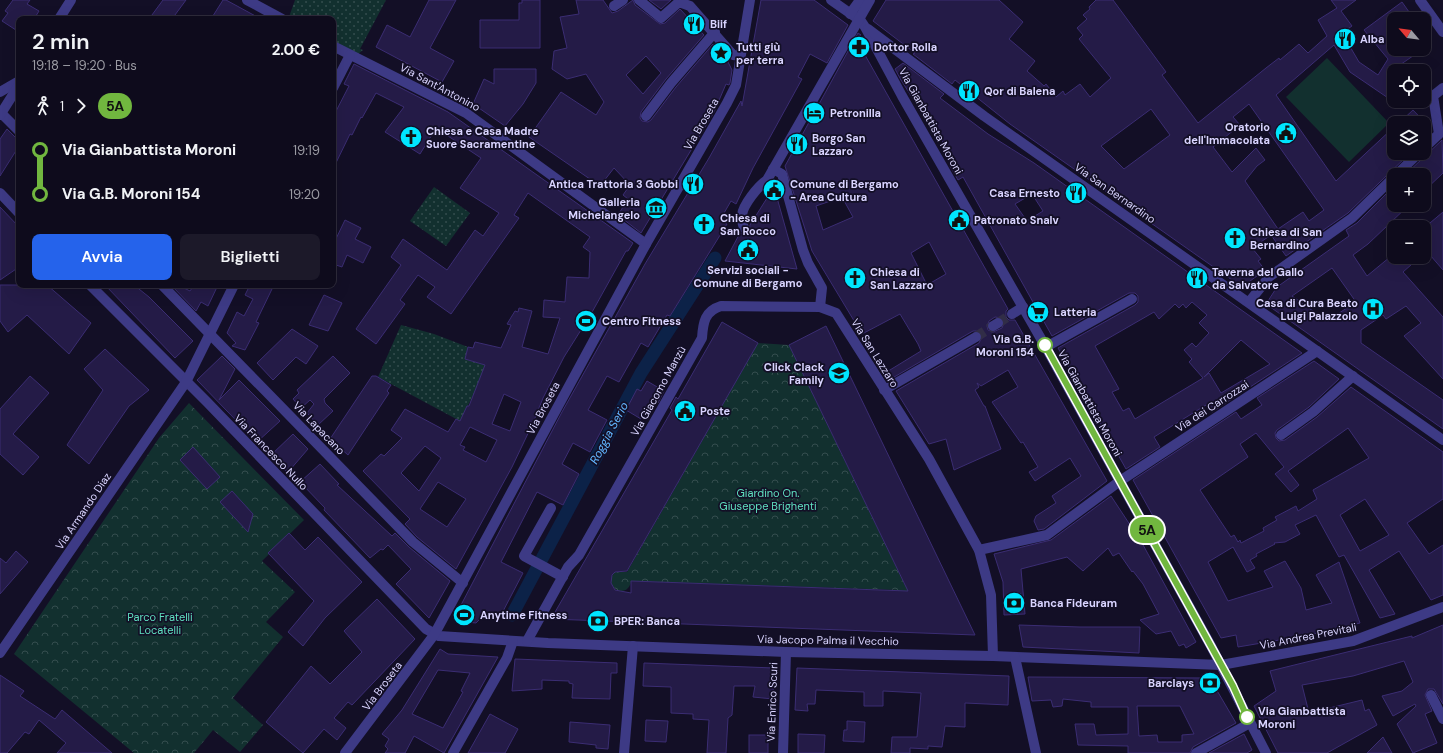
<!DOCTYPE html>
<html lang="it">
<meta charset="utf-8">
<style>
:root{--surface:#0e0b1c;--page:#1c1929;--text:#f1f3f6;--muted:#9b9ba3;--line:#2e2b3b;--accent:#2563eb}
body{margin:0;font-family:"DM Sans",sans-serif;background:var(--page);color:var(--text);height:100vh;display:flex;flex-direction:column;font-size:15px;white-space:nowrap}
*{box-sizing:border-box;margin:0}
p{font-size:13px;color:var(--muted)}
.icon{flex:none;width:22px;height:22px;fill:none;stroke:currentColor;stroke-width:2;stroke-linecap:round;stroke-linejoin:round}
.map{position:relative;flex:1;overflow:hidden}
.drawer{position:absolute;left:16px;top:16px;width:320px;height:272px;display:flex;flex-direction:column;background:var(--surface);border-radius:8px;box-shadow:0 4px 16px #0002,0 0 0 1px var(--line)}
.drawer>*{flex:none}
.badge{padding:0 8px;border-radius:13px;font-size:14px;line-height:26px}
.needle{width:26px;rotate:299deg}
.tools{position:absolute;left:1387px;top:12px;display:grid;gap:8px}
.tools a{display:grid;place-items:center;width:44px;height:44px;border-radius:8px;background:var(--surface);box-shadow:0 4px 16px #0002,0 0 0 1px var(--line);font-size:20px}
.map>.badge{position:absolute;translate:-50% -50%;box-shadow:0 0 0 2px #fff}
.legs{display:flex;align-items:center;gap:6px;height:44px;padding:0 16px;font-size:13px}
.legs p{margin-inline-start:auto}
.summary{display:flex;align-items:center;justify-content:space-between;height:68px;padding:0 16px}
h1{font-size:22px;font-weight:600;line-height:30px}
.cta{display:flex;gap:8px;margin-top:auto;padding:8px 16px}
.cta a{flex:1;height:46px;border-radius:8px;background:var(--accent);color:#fff;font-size:16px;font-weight:600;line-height:46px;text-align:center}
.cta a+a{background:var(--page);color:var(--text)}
ul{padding:0 16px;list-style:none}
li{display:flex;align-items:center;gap:14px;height:44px;font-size:15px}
li i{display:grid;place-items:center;width:6px;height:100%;margin:0 5px;background:currentColor}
li i::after{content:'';width:10px;height:10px;margin:-5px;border:3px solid;border-radius:50%;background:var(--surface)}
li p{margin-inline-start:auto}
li:first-child i{background:linear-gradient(#0000 50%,currentColor 0)}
li:last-child i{background:linear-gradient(currentColor 50%,#0000 0)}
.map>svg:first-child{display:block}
</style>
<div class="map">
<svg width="1443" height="753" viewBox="0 0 1443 753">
<defs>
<pattern id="grass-dots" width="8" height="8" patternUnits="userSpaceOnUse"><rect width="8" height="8" fill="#12302f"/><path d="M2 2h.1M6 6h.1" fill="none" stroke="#344d4e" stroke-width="1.8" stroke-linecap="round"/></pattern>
<pattern id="park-crowns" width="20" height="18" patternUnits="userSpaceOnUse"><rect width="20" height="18" fill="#12302f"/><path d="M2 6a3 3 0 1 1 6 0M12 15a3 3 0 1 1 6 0" fill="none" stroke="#344d4e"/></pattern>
</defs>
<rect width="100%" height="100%" fill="#130f26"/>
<g fill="url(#grass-dots)">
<path d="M295 0H386L360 49 363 50 358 54 333 41V19H292L289 17Z"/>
<path d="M434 187 470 213 446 246 410 221Z"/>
<path d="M401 325 434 334 468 347 465 359 488 366 460 421 378 377Z"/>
</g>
<g fill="url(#park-crowns)">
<path d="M758 343 789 345 904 583 912 594 898 592V590L631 581C628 601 601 587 615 572H627Z"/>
<path d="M189 403 304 520 262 561 295 592 266 622 283 637 233 698 263 725 240 752 213 730 194 753H134L14 654 159 438Z"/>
</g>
<path fill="#12302f" d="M1327 58 1389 123 1349 162 1286 97Z"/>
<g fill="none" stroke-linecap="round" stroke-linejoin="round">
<path stroke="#0c2248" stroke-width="13" d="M512 615 641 373 715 258"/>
</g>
<g fill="#241b47" stroke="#3b2d73" fill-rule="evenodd">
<path d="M13 0H30L27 4 39 11 34 19H19V32L2 21 8 13 5 11Z"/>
<path d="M163 0H186L172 19H149Z"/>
<path d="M223 0H226L261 19H211Z"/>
<path d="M429 0H456L430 48 454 61 442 82 376 47 387 25 410 37Z"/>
<path d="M522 0H540V48H480V20H519V3H522Z"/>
<path d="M576 0H603L612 13 618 11 633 0 635 5 660 24 665 23 680 9 704 35 666 79 641 112 640 118 642 121 648 122 651 120 676 87 713 44 727 60 732 70 730 83 729 85 726 84 714 112 641 233 618 215 628 199 623 195 630 185 614 168 600 186 529 137 561 92 596 115 604 102 586 74 567 79 552 69 554 51 567 48 560 17 579 14ZM646 56 661 73 643 94 626 75Z"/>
<path d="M649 0H671L661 9Z"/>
<path d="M761 0H814L848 25 827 63 810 54 798 77 802 79 753 168 736 204 731 201 720 220 727 224 670 316 667 315 648 347 641 343 619 382 607 376 588 410 607 420 590 452 573 443 562 464 579 474 563 505 537 492 501 562 523 573 500 617 483 616 476 623 466 622 460 614 461 605 562 412 645 264 709 158 741 101 742 106Z"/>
<path d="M886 0H999L1023 22 1009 39 1035 61 1027 71 1044 86 1046 84 1056 97 1063 91 1065 95 1080 84 1090 97 1111 78 1079 39 1083 35 1077 28 1087 19 1083 15 1090 9 1089 7 1096 0H1113L1166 72 1162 75 1198 123 1266 68 1279 58 1280 60 1299 44 1308 53 1327 36 1318 20 1337 8 1331 0H1356L1341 11 1352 26 1342 33 1359 62 1378 75 1388 59 1364 30 1402 2 1414 19H1394V49H1423L1394 69V102L1350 72 1334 45 1276 95 1336 181 1394 127V153H1410L1348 213 1286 256 1271 235 1252 248 1261 259 1258 261 1265 270 1242 287 1010 124 955 80 952 84 913 54 915 53 873 21ZM1249 104 1324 210 1309 221 1303 212 1278 229 1245 181 1257 166 1265 160 1256 148 1232 172 1213 147 1240 125 1233 117ZM1151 109 1170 135 1124 169 1101 146Z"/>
<path d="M858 33 861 35 856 39 1008 309 1006 311V317L1009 320H1015L1107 481 1044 529 1038 530 1034 521 1036 516 1056 503 1052 496 1081 476 1070 458 1035 481 1029 472 1038 467 1023 442 1021 443 992 402 1018 387 1008 370 981 386 977 383 979 387 975 390 984 406H985L1001 449 954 470 946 439 929 444 896 391 979 343 982 337 981 333 976 331H973L889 380 885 373 921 351 918 344 900 314 862 334 812 251 785 166ZM842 197 853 217 823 230 816 206ZM929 242 946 274 927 285 911 253ZM995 317 1001 318 1004 323 1002 328 993 332 988 330 987 326 989 321Z"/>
<path d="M903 63 944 94 940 98 988 134 1034 163 1302 353 1212 412 1206 405 1154 437 1160 447 1126 469 1058 348 1135 305 1138 302V296L1135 293H1129L1052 336 963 177 958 180 950 166 954 163 931 120 918 99 915 102 901 80 895 69ZM1032 194 1043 211 1027 221 1015 204ZM1192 302 1207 315 1199 323 1209 333 1196 347 1192 343 1184 350 1192 359 1189 362 1203 378 1135 419 1129 408 1123 411 1112 392 1119 389 1095 346 1154 312 1159 319 1175 304 1179 308 1183 304 1186 308ZM1241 340 1270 364 1221 393 1209 373 1204 377Z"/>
<path d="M354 64 448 112 633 243 628 251H626L591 314 564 357 543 398 533 423 512 467 456 569 417 537 405 524 410 519 363 471 381 454 384 456 402 438 391 430 405 409 448 432 456 419 460 421 467 406H469L485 365 465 359 468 347 473 348 475 342 501 348 511 325 507 324 515 311 518 312 519 308 532 311 522 347 548 354 560 318 543 317 544 300 565 302 567 277 589 278 590 252 583 247 590 237 528 193 514 215 519 218 451 314 427 297 435 287 418 275 400 300 405 304 376 344 356 329 401 265 391 257 403 239 447 270 475 230 483 236 499 213 460 188 481 158 436 128 420 154 385 132 404 107 376 93 362 118 361 117 352 135 350 134 333 169V117L349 86 344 84ZM504 394 521 402 510 431 492 424ZM470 427 497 440 486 462 463 450 465 447 460 445ZM425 446 441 458 419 491 401 473ZM438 482 466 499 447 527 420 509Z"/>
<path d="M494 69H536V83L523 104 505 126 473 104 484 79 494 84Z"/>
<path d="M1413 110 1432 130 1424 139V123H1399Z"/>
<path d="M7 129 19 141V146L0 176V139Z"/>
<path d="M1442 140 1443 173 1424 191V175H1405Z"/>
<path d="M1394 186V205H1409L1368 244 1353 255 1367 276 1390 257H1420L1403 272 1443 317V379L1404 336 1421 323 1406 306 1386 319 1383 315 1361 330V343L1443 400V429L1266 304 1277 287 1349 236 1346 230 1357 223ZM1332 268 1356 302 1327 321 1292 296Z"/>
<path d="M774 187 797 269 725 261 740 233 746 234 749 232 750 225Z"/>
<path d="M0 207 19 227V267L0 280Z"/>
<path d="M1443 212V270L1424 248V228Z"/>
<path d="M345 220 361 228 355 239 371 247 363 263 347 255 342 267 333 264V245Z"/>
<path d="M0 285H47L91 323 69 354 27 315 8 332 0 321Z"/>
<path d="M105 285H134L149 297 193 341 175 358Z"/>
<path d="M171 285H178L190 291 194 285H218L208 306 201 302 196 311Z"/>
<path d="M250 285H264L272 289 256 322 259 323 245 350 232 346 236 343 227 333 237 312 244 316 253 299 245 295Z"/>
<path d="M324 295 342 303 328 331 309 325Z"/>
<path d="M722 322 758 343 627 571 615 572 612 575 611 583 615 590 631 593V581L908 591 789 345 826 326 975 635 551 619 672 410 670 408 676 397 678 399Z"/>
<path d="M292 329 318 346 306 364 296 357 273 380 257 363Z"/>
<path d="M105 349 149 390 129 406 89 464 67 445 103 390 84 369Z"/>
<path d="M222 356 235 369 219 400 239 380 280 421 257 442 197 380Z"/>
<path d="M333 356 350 373 324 399 325 403 333 411 318 425 307 413 314 404 310 400 301 408 293 399 299 393 297 390Z"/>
<path d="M1314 361 1339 379 1309 407 1277 430 1275 433 1276 438 1279 441 1285 440 1317 417 1351 387 1443 452V499L1407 523 1429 554 1443 545V595L1431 600 1399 551 1369 570 1395 614 1380 618 1344 555 1339 557 1316 515 1295 525 1300 534 1285 542 1274 543 1275 544 1256 554 1257 556 1250 560 1255 568 1247 572 1233 547 1208 562 1228 601 1273 587 1264 571 1285 561 1301 588 1306 610 1332 603 1316 575 1339 562 1360 623 1309 635 1238 647 1236 635 1221 638 1133 480 1236 412 1241 419 1262 405 1257 398ZM1348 428 1369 458 1313 490 1317 499 1298 511 1296 506 1275 517 1277 520 1263 528 1264 531 1241 543 1240 540 1238 542 1234 535 1231 537 1200 490 1248 457 1240 444 1256 433 1284 467 1275 474 1291 492 1299 485 1288 471ZM1365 499 1389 535 1360 551 1340 515Z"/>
<path d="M30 376 49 393 13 434 39 457 23 475 0 454V409Z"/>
<path d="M372 376H376L391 385 387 391 389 393 348 455 330 439Z"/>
<path d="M647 381 664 391 658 403 652 399 641 419 626 410 637 389 641 391Z"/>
<path d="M293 434 308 449 289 471H286L270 456Z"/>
<path d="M193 447 220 477 207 489 180 460Z"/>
<path d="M320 464 339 484 337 485 392 536 395 533 409 547 450 581 429 618 396 584 411 569 388 545 383 550 381 549 370 558 324 510 325 508 300 482Z"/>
<path d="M232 491 253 514 248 532 220 502Z"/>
<path d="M1111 496 1142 543 1196 642 1186 648 1184 644 1179 646 1171 631 1156 634 1140 620 1159 614 1143 584 1133 571 1132 572 1119 553 1113 556 1108 548 1083 571 1067 557 1021 569 1025 614 1004 615 1003 582 994 554 1051 540Z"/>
<path d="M289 533 305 550 318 537 362 582 325 618 303 646 288 632 314 601 268 553Z"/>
<path d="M16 551 28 562 0 594V558L6 563Z"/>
<path d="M377 599 415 639 352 705 348 702 334 718 346 728 337 740 324 729 303 753 266 722 311 666 330 684 362 652 344 631Z"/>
<path d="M1019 625 1080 627H1140L1139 653 1023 647Z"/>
<path d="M1443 625V704L1434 689H1428L1425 695 1432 711 1425 714 1437 743 1413 753 1397 724 1416 706 1415 704 1393 716 1382 696 1402 691 1413 682 1404 661 1353 676 1302 685 1309 713 1362 700 1365 711 1369 709 1377 725 1327 753H1278L1254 706 1276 691 1270 671 1412 636V638Z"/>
<path d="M440 649 448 654 498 657 444 753 414 736 405 753H385L388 749 385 746 389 739 382 734 402 710ZM438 670 470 673 461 691 463 692 443 728 412 714Z"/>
<path d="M515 659 617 663V673H611L610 699 572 698 573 684 569 683V681L542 680V689L512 691Z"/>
<path d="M644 663 774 668 773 699 753 697 755 686H734L732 715 728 718 726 753H707L709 720 693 719V714L671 713V687L643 686Z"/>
<path d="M797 668 1009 676 1008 705 965 703V727L945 726 942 747 928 746V749L910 748V753H891L892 737H917L921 693 883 691V706H864V692L816 690 815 704H807L808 711 795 710Z"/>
<path d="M0 675 24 691 20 696 55 719 62 710 112 753H57L66 743 39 720 29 734 25 732 7 753H0Z"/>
<path d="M1028 677 1207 678 1212 682 1236 723 1193 747 1190 753H1128V746L1078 745 1075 724H1094L1096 735 1128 734V707H1091V702L1063 699 1062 706 1053 707 1051 700 1032 701ZM1137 706H1180L1194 734 1182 735V742H1158L1157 735 1139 736Z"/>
<path d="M490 714 518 729 505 753H468Z"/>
<path d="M646 720 668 721 666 742 645 741Z"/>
<path d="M847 721 865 722 864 742 843 741 844 730H847Z"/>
<path d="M570 722 610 725 608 749 596 748V745L569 742Z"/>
<path d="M798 734 825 735 824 753H798Z"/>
<path d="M1244 734 1252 750 1247 753H1209Z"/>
<rect x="749" y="735" width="19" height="18"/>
<path d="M1383 737 1392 753H1367Z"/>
</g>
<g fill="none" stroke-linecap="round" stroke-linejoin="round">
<g stroke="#312d47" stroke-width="10" stroke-dasharray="10 5" stroke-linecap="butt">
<path d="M998 323 1012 314"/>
<path d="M976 337 993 326"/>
</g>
<g stroke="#3d3a85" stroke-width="10">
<path d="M247 0 282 19"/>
<path d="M639 0 661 18 679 2 690 6 733 55 740 56"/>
<path d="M831 0 861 21 865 27 902 96 1044 344 1211 646 1266 753"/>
<path d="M1420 0 1443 32"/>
<path d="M614 6 623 0"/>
<path d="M850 14 860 0"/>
<path d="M59 19 71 0"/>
<path d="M868 29 984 116 1443 440"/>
<path d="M333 46 466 113 646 244"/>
<path d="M333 88 350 55"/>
<path d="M0 92 19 81"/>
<path d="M1 113 19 131"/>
<path d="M0 115 19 85"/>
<path d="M646 116 671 83 715 32"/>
<path d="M1424 148 1439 134 1433 96 1443 88"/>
<path d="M773 169 782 174 803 250 808 263 822 288 820 307"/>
<path d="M1396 175 1419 153"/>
<path d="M0 193 19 213"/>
<path d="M744 228C743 225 741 219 742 215 743 205 758 186 767 180L870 0"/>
<path d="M90 285 207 402 426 629 439 636 548 643 786 652 993 656 1221 665 1353 641 1443 607"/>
<path d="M162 285 413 542 463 583"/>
<path d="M1249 302 1269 277 1352 218 1394 177"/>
<path d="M1012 314 1023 307"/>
<path d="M993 326 998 323"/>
<path d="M1046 347 1132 299"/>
<path d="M884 390 976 337"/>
<path d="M1281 435 1313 412 1353 376"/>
<path d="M551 508 524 556 563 577"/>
<path d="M979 550 1047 535 1120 481 1317 351"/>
<path d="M527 641 568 567 579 555 702 338C703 322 705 311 721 306L820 307 836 313 929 459 979 550 991 595 993 656"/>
<path d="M0 653 186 382 234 285"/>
<path d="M1015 657 1036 753"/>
<path d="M1431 695 1443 719"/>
<path d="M345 753 434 635 646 244 727 103 736 85 750 0"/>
<path d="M453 753 507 658 513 641"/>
<path d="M624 753 633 646"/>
<path d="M783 753 786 652"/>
<path d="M1196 753 1250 723"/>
</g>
</g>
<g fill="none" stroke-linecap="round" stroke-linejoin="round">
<g stroke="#fff" stroke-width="9">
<path id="line-1" d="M1045 345 1233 686 1247 717"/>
</g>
<use href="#line-1" stroke="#71b73f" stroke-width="6"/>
</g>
<defs>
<g id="restaurant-disc" transform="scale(1.15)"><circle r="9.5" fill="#00e5ff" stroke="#130f26"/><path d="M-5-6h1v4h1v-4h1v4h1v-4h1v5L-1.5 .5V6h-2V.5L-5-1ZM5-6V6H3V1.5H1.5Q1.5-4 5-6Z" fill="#111"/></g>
<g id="pharmacy-disc" transform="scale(1.15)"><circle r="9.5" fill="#00e5ff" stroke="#130f26"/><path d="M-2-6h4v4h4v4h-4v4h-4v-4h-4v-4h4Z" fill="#111"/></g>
<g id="sight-disc" transform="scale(1.15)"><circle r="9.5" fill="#00e5ff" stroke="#130f26"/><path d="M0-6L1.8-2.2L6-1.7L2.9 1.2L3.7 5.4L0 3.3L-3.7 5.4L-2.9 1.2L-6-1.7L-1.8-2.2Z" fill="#111"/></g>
<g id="hotel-disc" transform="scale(1.15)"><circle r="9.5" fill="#00e5ff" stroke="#130f26"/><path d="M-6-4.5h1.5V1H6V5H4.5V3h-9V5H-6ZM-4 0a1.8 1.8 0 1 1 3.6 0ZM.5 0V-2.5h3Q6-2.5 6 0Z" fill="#111"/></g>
<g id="civic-disc" transform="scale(1.15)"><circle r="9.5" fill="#00e5ff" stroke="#130f26"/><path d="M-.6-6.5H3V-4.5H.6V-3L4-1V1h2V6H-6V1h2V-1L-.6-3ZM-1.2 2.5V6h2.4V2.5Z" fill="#111"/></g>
<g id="church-disc" transform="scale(1.15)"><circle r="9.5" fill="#00e5ff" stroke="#130f26"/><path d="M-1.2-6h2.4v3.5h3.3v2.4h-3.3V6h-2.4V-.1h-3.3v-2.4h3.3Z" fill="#111"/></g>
<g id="museum-disc" transform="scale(1.15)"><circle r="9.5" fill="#00e5ff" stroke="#130f26"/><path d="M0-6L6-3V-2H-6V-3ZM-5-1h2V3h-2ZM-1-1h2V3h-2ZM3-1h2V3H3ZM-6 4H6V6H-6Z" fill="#111"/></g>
<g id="hospital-disc" transform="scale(1.15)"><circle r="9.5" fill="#00e5ff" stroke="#130f26"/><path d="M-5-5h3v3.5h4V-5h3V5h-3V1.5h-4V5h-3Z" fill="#111"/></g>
<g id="supermarket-disc" transform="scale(1.15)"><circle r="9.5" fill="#00e5ff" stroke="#130f26"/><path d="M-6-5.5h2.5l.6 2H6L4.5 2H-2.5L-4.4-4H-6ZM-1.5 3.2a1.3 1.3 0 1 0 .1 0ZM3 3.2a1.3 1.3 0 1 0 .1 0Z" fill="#111"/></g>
<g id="stadium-disc" transform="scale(1.15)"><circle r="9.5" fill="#00e5ff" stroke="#130f26"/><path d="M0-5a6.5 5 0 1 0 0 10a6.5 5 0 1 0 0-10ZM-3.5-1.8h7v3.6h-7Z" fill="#111"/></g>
<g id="school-disc" transform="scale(1.15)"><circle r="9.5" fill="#00e5ff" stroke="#130f26"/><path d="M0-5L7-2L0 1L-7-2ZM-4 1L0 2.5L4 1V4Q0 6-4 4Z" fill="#111"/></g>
<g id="bank-disc" transform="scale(1.15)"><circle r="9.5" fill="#00e5ff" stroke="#130f26"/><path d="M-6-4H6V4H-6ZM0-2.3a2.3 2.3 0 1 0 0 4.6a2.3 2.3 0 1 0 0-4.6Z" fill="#111"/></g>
</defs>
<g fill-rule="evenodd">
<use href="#restaurant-disc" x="694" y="24"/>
<use href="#restaurant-disc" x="1345" y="39"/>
<use href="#pharmacy-disc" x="859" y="47"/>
<use href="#sight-disc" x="721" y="53"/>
<use href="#restaurant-disc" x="969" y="91"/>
<use href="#hotel-disc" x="814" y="113"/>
<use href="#civic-disc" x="1286" y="133"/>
<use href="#church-disc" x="411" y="137"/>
<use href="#restaurant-disc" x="797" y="144"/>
<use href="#restaurant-disc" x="693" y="184"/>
<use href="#civic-disc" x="774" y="190"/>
<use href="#restaurant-disc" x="1076" y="193"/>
<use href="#museum-disc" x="656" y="208"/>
<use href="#civic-disc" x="959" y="220"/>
<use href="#church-disc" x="704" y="224"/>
<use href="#church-disc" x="1235" y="238"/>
<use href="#civic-disc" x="748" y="250"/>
<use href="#church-disc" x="855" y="278"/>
<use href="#restaurant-disc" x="1197" y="278"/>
<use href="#hospital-disc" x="1373" y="309"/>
<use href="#supermarket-disc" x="1038" y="312"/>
<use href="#stadium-disc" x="586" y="321"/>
<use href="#school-disc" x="839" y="373"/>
<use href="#civic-disc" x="685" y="411"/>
<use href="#bank-disc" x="1014" y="603"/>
<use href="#stadium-disc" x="464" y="615"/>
<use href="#bank-disc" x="598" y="621"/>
<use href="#bank-disc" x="1210" y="683"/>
</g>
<g fill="#fff" stroke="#71b73f" stroke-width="2">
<circle cx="1045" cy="345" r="7"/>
<circle cx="1247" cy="717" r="7"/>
</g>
<g text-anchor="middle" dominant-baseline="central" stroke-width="3.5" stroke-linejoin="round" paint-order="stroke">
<g font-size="11" font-weight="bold" fill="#d9d4ff" stroke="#130f26" text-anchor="start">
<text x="710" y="24">Biif</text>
<text x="1360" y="39">Alba</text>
<text x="736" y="47">Tutti giù<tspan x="736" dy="13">per terra</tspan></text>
<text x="874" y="47">Dottor Rolla</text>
<text x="984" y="91">Qor di Balena</text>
<text x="830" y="113">Petronilla</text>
<text x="1270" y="127" text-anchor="end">Oratorio<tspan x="1270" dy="13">dell'Immacolata</tspan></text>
<text x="426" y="131">Chiesa e Casa Madre<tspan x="426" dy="13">Suore Sacramentine</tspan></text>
<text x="812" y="138">Borgo San<tspan x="812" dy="13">Lazzaro</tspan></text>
<text x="678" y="184" text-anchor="end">Antica Trattoria 3 Gobbi</text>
<text x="790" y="184">Comune di Bergamo<tspan x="790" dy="13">- Area Cultura</tspan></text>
<text x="1060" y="193" text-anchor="end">Casa Ernesto</text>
<text x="640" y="202" text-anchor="end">Galleria<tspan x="640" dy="13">Michelangelo</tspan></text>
<text x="720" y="218">Chiesa di<tspan x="720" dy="13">San Rocco</tspan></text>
<text x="974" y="220">Patronato Snalv</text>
<text x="1250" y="232">Chiesa di San<tspan x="1250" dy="13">Bernardino</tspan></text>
<text x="748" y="270" text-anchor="middle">Servizi sociali -<tspan x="748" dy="13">Comune di Bergamo</tspan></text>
<text x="870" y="272">Chiesa di<tspan x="870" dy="13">San Lazzaro</tspan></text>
<text x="1212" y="272">Taverna del Gallo<tspan x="1212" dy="13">da Salvatore</tspan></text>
<text x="1358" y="303" text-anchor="end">Casa di Cura Beato<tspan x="1358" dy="13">Luigi Palazzolo</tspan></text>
<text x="1054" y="312">Latteria</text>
<text x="602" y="321">Centro Fitness</text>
<text x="824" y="367" text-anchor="end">Click Clack<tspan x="824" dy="13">Family</tspan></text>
<text x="700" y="411">Poste</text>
<text x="1030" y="603">Banca Fideuram</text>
<text x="480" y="615">Anytime Fitness</text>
<text x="614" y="621">BPER: Banca</text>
<text x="1194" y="683" text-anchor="end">Barclays</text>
</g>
<g font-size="11" fill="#d9d4ff" stroke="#130f26">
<text transform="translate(440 87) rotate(28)">Via Sant'Antonino</text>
<text transform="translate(931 121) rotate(61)">Via Gianbattista Moroni</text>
<text transform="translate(701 124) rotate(-60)">Via Broseta</text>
<text transform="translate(1115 193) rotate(35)">Via San Bernardino</text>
<text transform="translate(875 353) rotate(58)">Via San Lazzaro</text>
<text transform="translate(658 391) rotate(-61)">Via Giacomo Manzù</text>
<text transform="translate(1090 403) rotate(61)">Via Gianbattista Moroni</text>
<text transform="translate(1212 406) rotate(-33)">Via dei Carrozzai</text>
<text transform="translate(543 408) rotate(-62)">Via Broseta</text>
<text transform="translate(319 428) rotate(46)">Via Lapacano</text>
<text transform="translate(271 452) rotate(46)">Via Francesco Nullo</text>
<text transform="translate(83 511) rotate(-56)">Via Armando Diaz</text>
<text transform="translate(1308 636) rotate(-11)">Via Andrea Previtali</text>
<text transform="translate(828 640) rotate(1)">Via Jacopo Palma il Vecchio</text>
<text transform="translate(382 686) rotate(-53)">Via Broseta</text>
<text transform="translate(772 702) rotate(-88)">Via Enrico Scuri</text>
</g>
<g font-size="11" font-weight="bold" fill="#d9d4ff" stroke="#130f26" text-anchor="end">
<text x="1034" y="339">Via G.B.<tspan x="1034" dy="13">Moroni 154</tspan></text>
<text x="1258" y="711" text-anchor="start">Via Gianbattista<tspan x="1258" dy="13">Moroni</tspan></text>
</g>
<g font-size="11" fill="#5fe0c0" stroke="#130f26">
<text x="768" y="493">Giardino On.<tspan x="768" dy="13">Giuseppe Brighenti</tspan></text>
<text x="160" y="617">Parco Fratelli<tspan x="160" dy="13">Locatelli</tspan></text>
</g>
<g font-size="12" font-style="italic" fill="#62b6ff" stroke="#130f26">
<text transform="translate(609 433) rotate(-62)">Roggia Serio</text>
</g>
</g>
</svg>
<div class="tools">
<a><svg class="needle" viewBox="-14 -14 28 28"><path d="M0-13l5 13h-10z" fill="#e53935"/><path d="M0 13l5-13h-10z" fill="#9b9ba3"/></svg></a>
<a><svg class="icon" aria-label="locate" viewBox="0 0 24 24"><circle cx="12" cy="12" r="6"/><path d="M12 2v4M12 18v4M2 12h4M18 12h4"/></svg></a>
<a><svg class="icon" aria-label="layers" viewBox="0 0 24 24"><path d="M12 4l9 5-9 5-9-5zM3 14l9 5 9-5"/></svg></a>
<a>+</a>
<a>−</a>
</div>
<b class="badge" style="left:1147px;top:530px;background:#71b73f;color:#111">5A</b>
<section class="drawer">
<div class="summary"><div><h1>2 min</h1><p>19:18 – 19:20 · Bus</p></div><b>2.00 €</b></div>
<div class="legs"><svg class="icon" aria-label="walk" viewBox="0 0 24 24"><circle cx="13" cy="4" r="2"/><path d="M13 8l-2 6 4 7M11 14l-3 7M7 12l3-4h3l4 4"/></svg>1<svg class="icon" aria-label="forward" viewBox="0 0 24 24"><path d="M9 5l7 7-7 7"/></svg><b class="badge" style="background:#71b73f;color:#111">5A</b></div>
<ul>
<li><i style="color:#71b73f"></i><b>Via Gianbattista Moroni</b><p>19:19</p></li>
<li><i style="color:#71b73f"></i><b>Via G.B. Moroni 154</b><p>19:20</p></li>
</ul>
<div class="cta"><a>Avvia</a><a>Biglietti</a></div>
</section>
</div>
